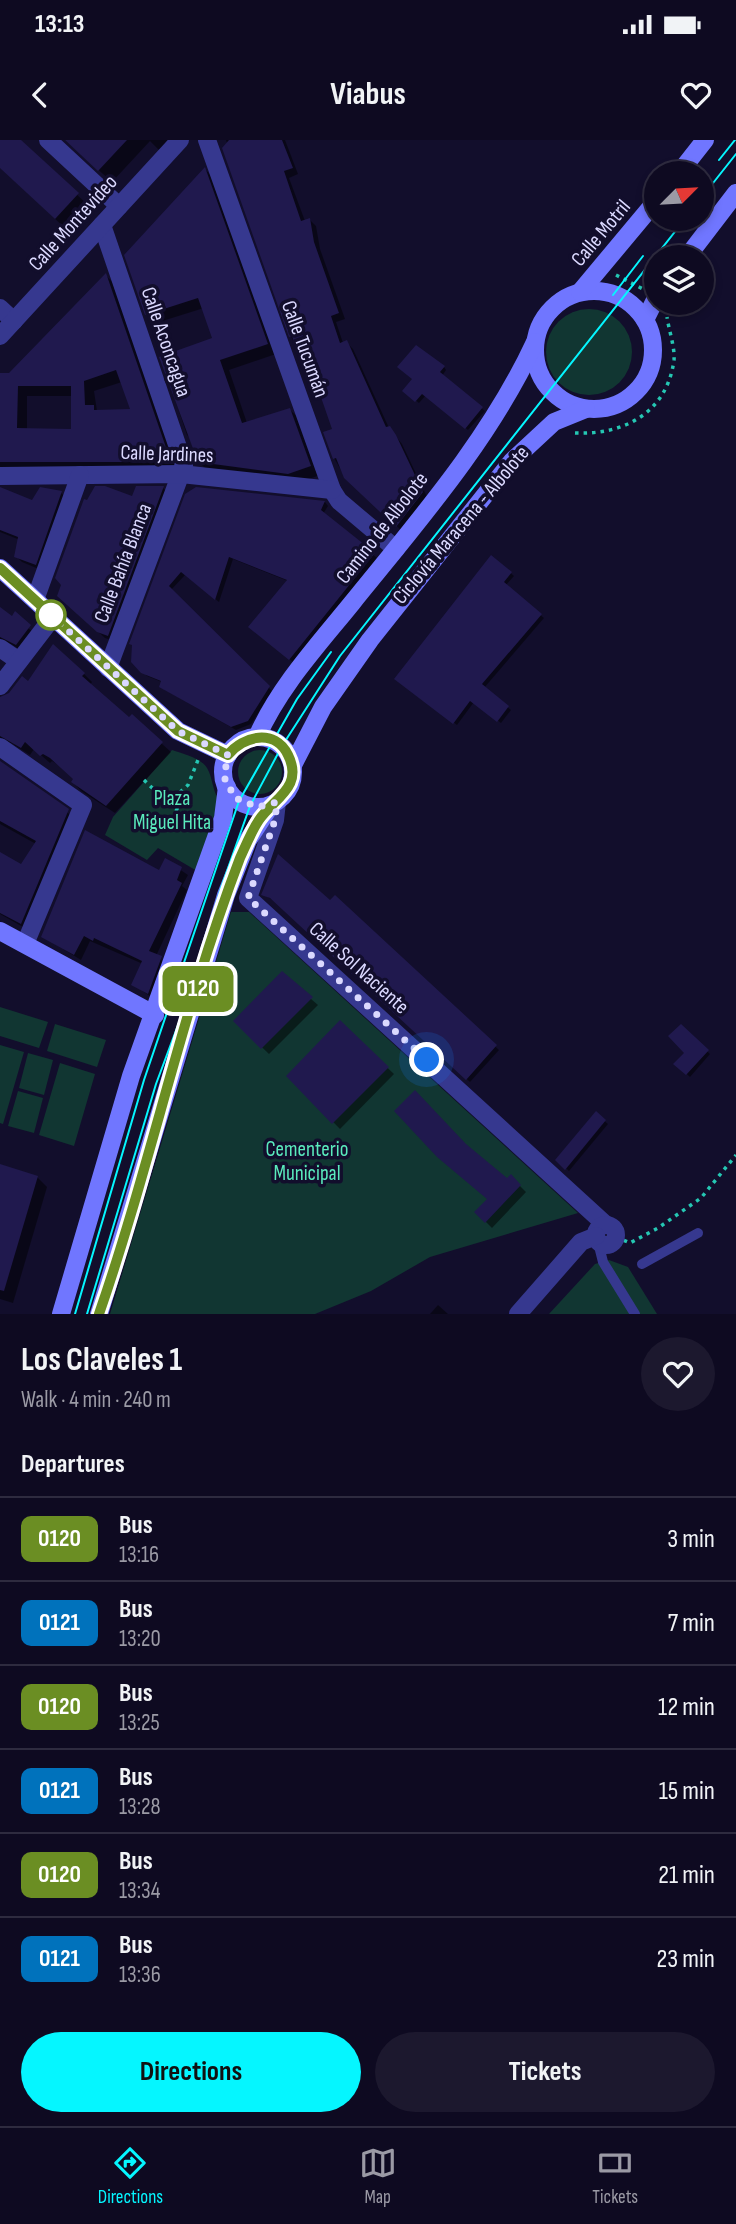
<!DOCTYPE html>
<meta charset="utf-8">
<style>
:root{--surface:#0e0a21;--page:#1c182e;--text:#f1f3f6;--muted:#9b9aa5;--line:#2e2b3f;--accent:#05f6ff}
body{margin:0;font-family:"Sofia Sans Condensed",sans-serif;background:var(--page);color:var(--text);height:100vh;display:flex;flex-direction:column;font-size:26px;white-space:nowrap}
*{box-sizing:border-box;margin:0}
p{font-size:23px;color:var(--muted)}
.icon{flex:none;width:38px;height:38px;fill:none;stroke:currentColor;stroke-width:2;stroke-linecap:round;stroke-linejoin:round}
.map{position:relative;height:1174px;overflow:hidden}
.details{display:flex;flex-direction:column;background:var(--surface);flex:1}
.details>*{flex:none}
.badge{padding:0 14px;border-radius:10px;font-size:24px;line-height:46px}
.needle{width:46px;rotate:66deg}
.tools{position:absolute;left:644px;top:21px;display:grid;gap:14px}
.tools a{display:grid;place-items:center;width:70px;height:70px;border-radius:50%;background:var(--surface);box-shadow:0 4px 10px #0003,0 0 0 2px var(--line);font-size:35px}
.you{position:absolute;width:35px;height:35px;margin:-18px;border:5px solid #fff;border-radius:50%;background:#1a73e8;box-shadow:0 0 0 10px #1a73e833}
.map>.badge{position:absolute;translate:-50% -50%;box-shadow:0 0 0 4px #fff}
h2{padding:0 21px;font-size:26px;line-height:63px}
.round{display:grid;place-items:center;flex:none;width:74px;height:74px;border-radius:37px;background:var(--page)}
.headline{display:flex;align-items:center;justify-content:space-between;height:119px;padding:0 21px}
h1{font-size:33px;font-weight:700;line-height:52px}
.action{display:flex;gap:14px;margin-top:auto;padding:14px 21px}
.action a{flex:1;height:80px;border-radius:42px;background:var(--accent);color:#111;font-size:28px;font-weight:700;line-height:80px;text-align:center}
.action a+a{background:var(--page);color:var(--text)}
ul{padding:0;list-style:none}
li{display:flex;align-items:center;gap:21px;height:84px;padding:0 21px;border-top:2px solid var(--line)}
li div{flex:1}
li b{display:block;font-size:26px}
li em{font-style:normal}
li .badge{min-width:77px;font-weight:700;text-align:center}
.status{display:flex;justify-content:space-between;align-items:center;height:49px;padding:0 35px;background:var(--surface);direction:ltr}
.status svg{height:19px;fill:currentColor}
header{display:flex;justify-content:space-between;align-items:center;height:91px;padding:0 21px;background:var(--surface);font-size:32px;font-weight:700}
.tab-bar{display:flex;justify-content:space-around;align-items:center;height:98px;border-top:2px solid var(--line);background:var(--surface);font-size:19px;color:var(--muted)}
.tab-bar a{display:grid;justify-items:center;gap:4px}
.tab-bar .current{color:var(--accent)}
.map>svg:first-child{display:block}
</style>
<div class="status"><b>13:13</b><svg viewBox="0 0 49 12"><path d="M0 12V9h3v3zM5 12V6h3v6zM10 12V3h3v9zM15 12V0h3v12zM26 1h20v11H26zM47 4h2v5h-2z"/></svg></div>
<header><svg class="icon" aria-label="back" viewBox="0 0 24 24"><path d="M15 5l-7 7 7 7"/></svg>Viabus<svg class="icon" aria-label="heart" viewBox="0 0 24 24"><path d="M12 20l-8-8c-3-5 5-10 8-4 3-6 11-1 8 4z"/></svg></header>
<div class="map">
<svg width="736" height="1174" viewBox="0 0 736 1174">
<rect width="100%" height="100%" fill="#120e2c"/>
<g fill="#113632">
<circle cx="589" cy="212" r="43"/>
<circle cx="260" cy="632" r="22"/>
<path d="M172 610C183 614 201 618 207 628 213 638 212 650 219 660L197 731 158 708 147 720 105 695 113 677Z"/>
<path d="M231 772H249L578 1073 430 1117 371 1151 315 1174H110Z"/>
<path d="M0 867 48 882 39 908 0 896Z"/>
<path d="M55 884 106 900 97 927 47 911Z"/>
<path d="M0 905 24 912 3 984 0 983Z"/>
<path d="M28 913 53 920 44 955 19 948Z"/>
<path d="M60 923 95 934 74 1006 39 995Z"/>
<path d="M18 951 43 958 34 993 8 986Z"/>
<path d="M609 1120 628 1127 657 1174H549L595 1124Z"/>
</g>
<g fill="#0007" fill-rule="evenodd">
<path d="M0 0H19L90 67 68 91 0 27Z"/>
<path d="M65 0H170L160 11 150 1 112 42Z"/>
<path d="M226 0H285L298 34 289 38 305 81 310 80 316 86 320 109 345 179 336 182 343 203 346 202 353 209 389 288 402 304 428 359 403 392 345 337 334 318V290L310 221 307 222 300 216 291 196Z"/>
<path d="M205 29 214 39 276 214 229 230 247 283 290 270 300 279 320 335 298 343 211 334 201 324 193 300 187 295 161 218 215 200 204 168 156 183 146 174Z"/>
<path d="M106 136 117 146 180 331 0 333V245ZM122 242 133 271H97L94 251ZM27 256H73V290L27 289Z"/>
<path d="M444 227 446 230 442 236 485 271 468 290 426 255 419 263 407 253 414 239Z"/>
<path d="M163 348 169 354 114 501 105 498 66 462 88 362 133 359Z"/>
<path d="M0 349 33 362 61 353 67 358 41 430 22 422 16 416 20 400 0 392Z"/>
<path d="M196 349 325 362 328 366 323 374 377 418 293 522 253 490 288 441 233 419 219 462 185 435 171 450 272 551 251 584 236 590 165 550 162 542 147 536 133 522Z"/>
<path d="M492 417 514 436 505 446 544 478 484 548 511 570 501 583 474 562 457 585 399 541Z"/>
<path d="M0 469 38 495 25 513 11 504 0 509Z"/>
<path d="M84 534 92 542 90 545 129 580 132 577 171 612 115 673 81 651 73 642 75 640 60 626 52 621 50 623 34 609 30 615 11 603 0 608V578L29 544Z"/>
<path d="M0 623 76 679 30 791 0 774V713L22 727 36 704 0 684Z"/>
<path d="M166 720 188 735 182 746 187 750 156 816 167 824 154 859 133 844 143 824 90 801 81 820 50 801 160 732Z"/>
<path d="M263 754 330 763 335 757 499 910 470 942 276 762Z"/>
<path d="M282 834 318 865 269 914 235 881Z"/>
<path d="M340 883 394 934 340 989 288 936Z"/>
<path d="M681 886 710 914 690 937 676 924 686 913Z"/>
<path d="M596 974 608 984 569 1031 557 1020Z"/>
<path d="M466 1007 507 1040 511 1037 526 1052 492 1088 476 1072 489 1059Z"/>
<path d="M0 1026 37 1037 47 1047 13 1163 0 1159Z"/>
<path d="M438 1165 448 1174H430Z"/>
</g>
<g fill="#20194e" fill-rule="evenodd">
<path d="M0 0H21L79 53 55 79 0 28Z"/>
<path d="M65 0H127L98 31Z"/>
<path d="M229 0H282L293 28 284 31 301 81 310 78 314 102 339 173 331 176 340 203 347 200 386 287 390 286 396 295 423 352 396 387 344 338 336 318 333 319 323 292 332 289 306 214 299 217 292 196 289 197 222 8Z"/>
<path d="M205 27 268 204 220 220 242 283 290 268 311 326 288 334 198 322 159 217 212 198 198 158 145 175 124 115Z"/>
<path d="M106 133 171 322H0V233H9ZM116 230 130 269 94 270V265H85L84 241ZM18 246H71V289L17 288Z"/>
<path d="M416 205 445 226 440 232 483 267 465 289 422 254 415 262 402 251 412 239 397 227Z"/>
<path d="M95 346H105L132 356 136 346H164L108 496 97 492 57 456 61 445 55 438 84 359 87 360Z"/>
<path d="M0 347 32 360 40 347 62 351 36 425 14 417 18 397 0 390Z"/>
<path d="M196 347 325 361 321 370 375 413 289 520 248 487 287 440 229 417 215 460 181 432 169 446 270 546 248 581 231 587 159 547 161 541 141 533 131 522 132 505 129 504 185 354Z"/>
<path d="M491 415 512 432 504 442 542 474 482 544 509 566 497 582 470 561 453 584 394 539Z"/>
<path d="M0 467 12 476 15 471 31 485 16 505 0 497Z"/>
<path d="M53 504 85 533 82 536 129 577 132 574 163 602 106 666 71 642 73 639 50 618 43 614 40 616 25 602 21 608 0 596V557L9 553 22 536 28 541Z"/>
<path d="M0 621 69 669 21 784 0 773V712L21 724 36 701 0 681Z"/>
<path d="M85 690 159 730 165 718 182 727 177 740 182 743 149 811 162 816 148 854 131 845 142 821 94 798 93 801 84 796 74 815 41 797Z"/>
<path d="M278 714 330 760 335 755 497 905 466 940 270 758 261 755Z"/>
<path d="M282 831 313 857 261 909 233 881Z"/>
<path d="M340 880 389 927 332 984 286 936Z"/>
<path d="M681 884 709 910 686 935 673 924 684 913 668 896Z"/>
<path d="M415 950 466 1004 507 1038 511 1034 521 1045 485 1083 474 1072 487 1059 437 1017 394 971Z"/>
<path d="M596 971 606 980 565 1030 555 1020Z"/>
<path d="M0 1024 38 1036 4 1151 0 1150Z"/>
</g>
<g fill="none" stroke-linecap="round" stroke-linejoin="round">
<g stroke="#25c7b3" stroke-width="3.5" stroke-dasharray="3.5 5" stroke-linecap="butt">
<path d="M616 135 643 149"/>
<path d="M575 293C624 295 667 273 674 220 675 207 669 191 667 177"/>
<path d="M144 640 172 667 202 682"/>
<path d="M172 667 178 654 188 645 198 620"/>
<path d="M616 1097 630 1103 658 1088 701 1058 736 1015"/>
</g>
<g stroke="#36388f" stroke-width="10">
<path d="M598 1102 603 1122 635 1174"/>
<path d="M642 1124 698 1093"/>
</g>
<g stroke="#36388f" stroke-width="18">
<path d="M48 0 119 66"/>
<path d="M207 0 332 350 339 361 396 409"/>
<path d="M102 85 184 325 108 528"/>
<path d="M0 168 14 181"/>
<path d="M0 196 180 0"/>
<path d="M0 336 181 334 332 350"/>
<path d="M35 460 80 335"/>
<path d="M0 508 19 521"/>
<path d="M0 546 53 477"/>
<path d="M0 607 83 665 25 804"/>
<path d="M277 662 275 680 248 758 606 1085"/>
<circle cx="606" cy="1095" r="10"/>
<path d="M518 1174 581 1102 596 1096"/>
</g>
<g stroke="#7076ff" stroke-width="18">
<path d="M679 33 705 0"/>
<path d="M687 117 736 53"/>
<circle cx="594" cy="210" r="59"/>
<path d="M580 152 656 61"/>
<path d="M645 180 656 158"/>
<path d="M0 428 178 591 228 615"/>
<path d="M257 597C279 547 318 505 352 463 419 380 490 299 535 202"/>
<circle cx="258" cy="632" r="35"/>
<path d="M293 625 323 567 370 500 512 321 554 282 586 269"/>
<path d="M0 791 155 875"/>
<path d="M61 1174 131 936 223 678 227 647"/>
<path d="M99 1174 226 755 248 700 271 665"/>
</g>
<g stroke="#05f6ff" stroke-width="2">
<path d="M719 20 735 0"/>
<path d="M702 57 736 14"/>
<path d="M613 155 643 116"/>
<path d="M75 1174 144 940 239 661 297 559 331 512"/>
<path d="M87 1174 156 944 183 872 221 748 250 666 282 606 340 516 685 79"/>
</g>
</g>
<g fill="none" stroke-linecap="round" stroke-linejoin="round">
<g stroke="#fff" stroke-width="16">
<path id="line" d="M0 428 178 591 228 615C243 596 275 588 288 615 304 647 274 658 259 680 251 692 246 705 240 718 183 867 151 1024 99 1174"/>
</g>
<use href="#line" stroke="#6b8e23" stroke-width="10"/>
<path stroke="#dbd9ff" stroke-width="7" stroke-dasharray="0 12.6" d="M51 475 178 591 228 615 224 637 235 658 258 667 277 662 275 680 248 758 427 920"/>
</g>
<circle fill="#fff" stroke="#6b8e23" stroke-width="3.5" cx="51" cy="475" r="14"/>
<g text-anchor="middle" dominant-baseline="central" stroke-width="7" stroke-linejoin="round" paint-order="stroke">
<g font-size="21" fill="#dbd9ff" stroke="#120e2c">
<text transform="translate(73 83) rotate(-48)">Calle Montevideo</text>
<text transform="translate(601 93) rotate(-50)">Calle Motril</text>
<text transform="translate(166 202) rotate(71)">Calle Aconcagua</text>
<text transform="translate(305 209) rotate(70)">Calle Tucumán</text>
<text transform="translate(167 314) rotate(2)">Calle Jardines</text>
<text transform="translate(461 385) rotate(-50)">Ciclovía Maracena - Albolote</text>
<text transform="translate(382 388) rotate(-52)">Camino de Albolote</text>
<text transform="translate(123 423) rotate(-69)">Calle Bahía Blanca</text>
<text transform="translate(359 828) rotate(42)">Calle Sol Naciente</text>
</g>
<g font-size="21" fill="#5aebbd" stroke="#120e2c">
<text x="172" y="658">Plaza<tspan x="172" dy="24">Miguel Hita</tspan></text>
<text x="307" y="1009">Cementerio<tspan x="307" dy="24">Municipal</tspan></text>
</g>
</g>
</svg>
<div class="tools">
<a><svg class="needle" viewBox="-14 -14 28 28"><path d="M0-13l5 13h-10z" fill="#e53935"/><path d="M0 13l5-13h-10z" fill="#9b9aa5"/></svg></a>
<a><svg class="icon" aria-label="layers" viewBox="0 0 24 24"><path d="M12 4l9 5-9 5-9-5zM3 14l9 5 9-5"/></svg></a>
</div>
<div class="you" style="left:427px;top:920px"></div>
<b class="badge" style="left:198px;top:849px;background:#6b8e23;color:#fff">0120</b>
</div>
<section class="details">
<div class="headline"><div><h1>Los Claveles 1</h1><p>Walk · 4 min · 240 m</p></div><a class="round"><svg class="icon" aria-label="heart" viewBox="0 0 24 24"><path d="M12 20l-8-8c-3-5 5-10 8-4 3-6 11-1 8 4z"/></svg></a></div>
<h2>Departures</h2>
<ul>
<li><span class="badge" style="background:#6b8e23;color:#fff">0120</span><div><b>Bus</b><p>13:16</p></div><em>3 min</em></li>
<li><span class="badge" style="background:#0072bc;color:#fff">0121</span><div><b>Bus</b><p>13:20</p></div><em>7 min</em></li>
<li><span class="badge" style="background:#6b8e23;color:#fff">0120</span><div><b>Bus</b><p>13:25</p></div><em>12 min</em></li>
<li><span class="badge" style="background:#0072bc;color:#fff">0121</span><div><b>Bus</b><p>13:28</p></div><em>15 min</em></li>
<li><span class="badge" style="background:#6b8e23;color:#fff">0120</span><div><b>Bus</b><p>13:34</p></div><em>21 min</em></li>
<li><span class="badge" style="background:#0072bc;color:#fff">0121</span><div><b>Bus</b><p>13:36</p></div><em>23 min</em></li>
</ul>
<div class="action"><a>Directions</a><a>Tickets</a></div>
</section>
<nav class="tab-bar">
<a class="current"><svg class="icon" aria-label="directions" viewBox="0 0 24 24"><path d="M12 3l9 9-9 9-9-9zM9 14v-3h6M13 9l2 2-2 2"/></svg>Directions</a>
<a><svg class="icon" aria-label="map" viewBox="0 0 24 24"><path d="M3 6l6-2 6 2 6-2v14l-6 2-6-2-6 2zM9 4v14M15 6v14"/></svg>Map</a>
<a><svg class="icon" aria-label="tickets" viewBox="0 0 24 24"><path d="M3 7h18v10H3zM15 7v10"/></svg>Tickets</a>
</nav>
